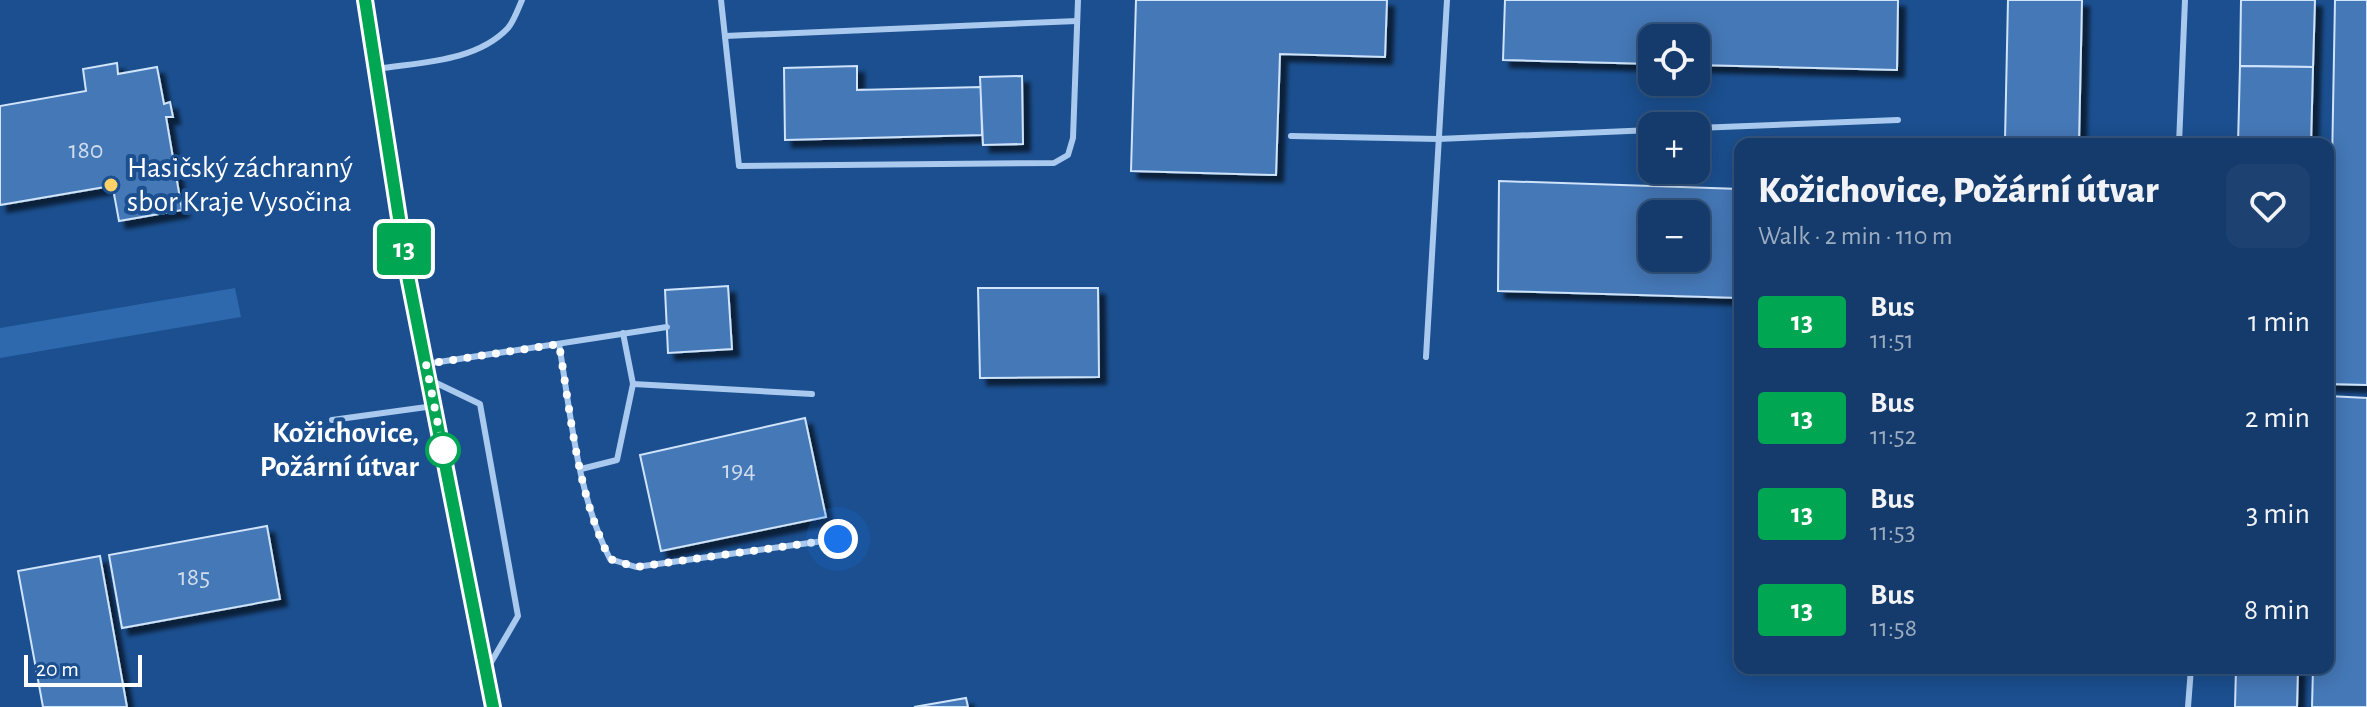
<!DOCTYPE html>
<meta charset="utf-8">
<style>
:root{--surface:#143b6b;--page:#1d4271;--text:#f1f3f6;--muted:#9dadc1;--line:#33557e}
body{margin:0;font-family:"Alegreya Sans",sans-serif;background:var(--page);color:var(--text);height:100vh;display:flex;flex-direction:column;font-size:30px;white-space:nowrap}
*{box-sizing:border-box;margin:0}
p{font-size:26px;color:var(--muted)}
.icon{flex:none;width:44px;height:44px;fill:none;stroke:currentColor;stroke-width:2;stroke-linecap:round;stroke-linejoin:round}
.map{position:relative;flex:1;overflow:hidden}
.sheet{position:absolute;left:1734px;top:138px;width:600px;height:536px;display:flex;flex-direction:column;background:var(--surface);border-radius:16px;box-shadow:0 4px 20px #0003,0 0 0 2px var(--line)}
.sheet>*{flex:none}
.badge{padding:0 16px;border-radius:6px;font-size:28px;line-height:52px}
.fabs{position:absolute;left:1638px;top:24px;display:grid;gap:16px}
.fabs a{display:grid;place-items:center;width:72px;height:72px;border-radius:16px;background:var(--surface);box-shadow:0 4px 20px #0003,0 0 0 2px var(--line);font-size:40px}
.scale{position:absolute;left:24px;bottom:20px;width:118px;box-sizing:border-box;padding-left:8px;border:4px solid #fff;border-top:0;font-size:22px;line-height:28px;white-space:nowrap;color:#fff;-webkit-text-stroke:6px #1b4f8f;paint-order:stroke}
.you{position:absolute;width:40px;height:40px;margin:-20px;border:6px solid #fff;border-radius:50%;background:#1a73e8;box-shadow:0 0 0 12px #1a73e833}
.map>.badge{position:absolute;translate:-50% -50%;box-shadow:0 0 0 4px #fff}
.round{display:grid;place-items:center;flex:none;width:84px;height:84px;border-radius:16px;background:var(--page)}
.headline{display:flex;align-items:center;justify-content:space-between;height:136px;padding:0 24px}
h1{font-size:38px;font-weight:800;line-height:60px}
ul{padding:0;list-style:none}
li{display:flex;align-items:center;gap:24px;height:96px;padding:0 24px}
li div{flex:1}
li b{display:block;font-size:30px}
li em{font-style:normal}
li .badge{min-width:88px;font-weight:700;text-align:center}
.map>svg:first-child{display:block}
</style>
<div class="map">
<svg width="2367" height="707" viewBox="0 0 2367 707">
<defs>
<filter id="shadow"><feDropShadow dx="7" dy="7" stdDeviation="2" flood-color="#0009"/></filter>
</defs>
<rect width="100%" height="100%" fill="#1b4f8f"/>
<path fill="#2e69ad" d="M235 288 241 317 0 358V328Z"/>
<g fill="#4478b7" stroke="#cfe3fa" stroke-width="2" fill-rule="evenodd" filter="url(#shadow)">
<path d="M1136 0H1387L1385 57 1280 54 1276 175 1131 171Z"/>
<path d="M1505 0H1898L1897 70 1696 65V38H1652V64L1503 60Z"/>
<path d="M2008 0H2082L2079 143 2005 140Z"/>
<path d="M2241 0H2315L2313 67 2240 66Z"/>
<path d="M2335 0H2367V385L2328 384Z"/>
<path d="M117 63 118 74 157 67 164 104 170 102 173 117H166L182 210 119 221 112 183 105 187 0 205V106L86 91 83 69Z"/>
<path d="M857 66V90L981 87 982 135 785 140 784 68Z"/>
<path d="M2240 66 2313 67 2311 144H2238Z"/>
<path d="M1022 76 1023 144 983 145 980 77Z"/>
<path d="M2005 140 2079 143V144H2005Z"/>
<path d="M1499 181 1740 189V298L1498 291ZM1652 214H1696V258H1652Z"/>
<path d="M728 286 732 349 668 353 665 290Z"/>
<path d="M978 288H1098L1099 377 980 378Z"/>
<path d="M2328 396 2367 398V707H2312L2313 668H2328Z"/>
<path d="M805 418 826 517 661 551 640 455Z"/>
<path d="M267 526 280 599 122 628 109 555Z"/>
<path d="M100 556 127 707H43L18 571Z"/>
<path d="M2236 668H2298L2297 707H2235Z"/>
<path d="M966 698 968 707H914Z"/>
</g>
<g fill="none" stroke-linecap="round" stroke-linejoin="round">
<g stroke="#a9c9ee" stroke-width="6">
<path d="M721 0 739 166 1054 163 1068 155 1073 138 1078 0"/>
<path d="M725 36 1077 21"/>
<path d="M377 69C420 62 476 62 508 28 514 21 518 9 522 0"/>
<path d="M1696 128 1898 120"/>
<path d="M1291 136 1438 139 1652 130"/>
<path d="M2179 144 2185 0"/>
<path d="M559 344C571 415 577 494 610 559L636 567 838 539"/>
<path d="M1426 357 1447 0"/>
<path d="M426 364 667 327"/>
<path d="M428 379 480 404 518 616 486 671"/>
<path d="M633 384 812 394"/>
<path d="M332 420 434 406"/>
<path d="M581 469 617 460 633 384 623 333"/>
<path d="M2188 707 2191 668"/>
</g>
<path stroke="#a9c9ee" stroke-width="8" d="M365 0 408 276 493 707"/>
</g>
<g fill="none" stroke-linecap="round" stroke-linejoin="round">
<g stroke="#fff" stroke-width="18">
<path id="line" d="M365 0 408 276 493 707"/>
</g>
<use href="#line" stroke="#00a651" stroke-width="12"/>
<path stroke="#fff" stroke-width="8" stroke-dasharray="0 14.4" d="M443 450 426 364 559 344C571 415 577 494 610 559L636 567 838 539"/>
</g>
<circle fill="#ffd166" stroke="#1b4f8f" stroke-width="3" cx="111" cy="185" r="8"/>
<circle fill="#fff" stroke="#00a651" stroke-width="4" cx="443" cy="450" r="16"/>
<g text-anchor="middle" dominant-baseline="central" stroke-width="8" stroke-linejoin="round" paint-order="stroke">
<g font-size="26" fill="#d0dded">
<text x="86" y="150">180</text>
<text x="739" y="470">194</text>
<text x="194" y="577">185</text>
</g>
<g font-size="30" fill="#fff" stroke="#1b4f8f" text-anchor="start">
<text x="127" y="168">Hasičský záchranný<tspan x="127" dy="34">sbor Kraje Vysočina</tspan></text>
</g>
<g font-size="30" font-weight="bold" fill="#fff" stroke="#1b4f8f" text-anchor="end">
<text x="419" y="433">Kožichovice,<tspan x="419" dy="34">Požární útvar</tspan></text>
</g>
</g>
</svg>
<div class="fabs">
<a><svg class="icon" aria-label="locate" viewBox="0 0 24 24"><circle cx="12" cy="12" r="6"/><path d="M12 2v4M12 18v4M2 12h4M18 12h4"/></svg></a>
<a>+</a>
<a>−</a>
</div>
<div class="scale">20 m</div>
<div class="you" style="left:838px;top:539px"></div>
<b class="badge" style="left:404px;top:249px;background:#00a651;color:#fff">13</b>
<section class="sheet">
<div class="headline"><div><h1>Kožichovice, Požární útvar</h1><p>Walk · 2 min · 110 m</p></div><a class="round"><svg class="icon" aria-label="heart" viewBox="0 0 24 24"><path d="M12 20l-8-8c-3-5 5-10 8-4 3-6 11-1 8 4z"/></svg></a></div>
<ul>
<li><span class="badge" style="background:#00a651;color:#fff">13</span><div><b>Bus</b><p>11:51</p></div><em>1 min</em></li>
<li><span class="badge" style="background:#00a651;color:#fff">13</span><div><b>Bus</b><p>11:52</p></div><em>2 min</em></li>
<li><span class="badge" style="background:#00a651;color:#fff">13</span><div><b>Bus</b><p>11:53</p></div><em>3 min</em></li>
<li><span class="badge" style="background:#00a651;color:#fff">13</span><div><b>Bus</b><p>11:58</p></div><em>8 min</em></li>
</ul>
</section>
</div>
